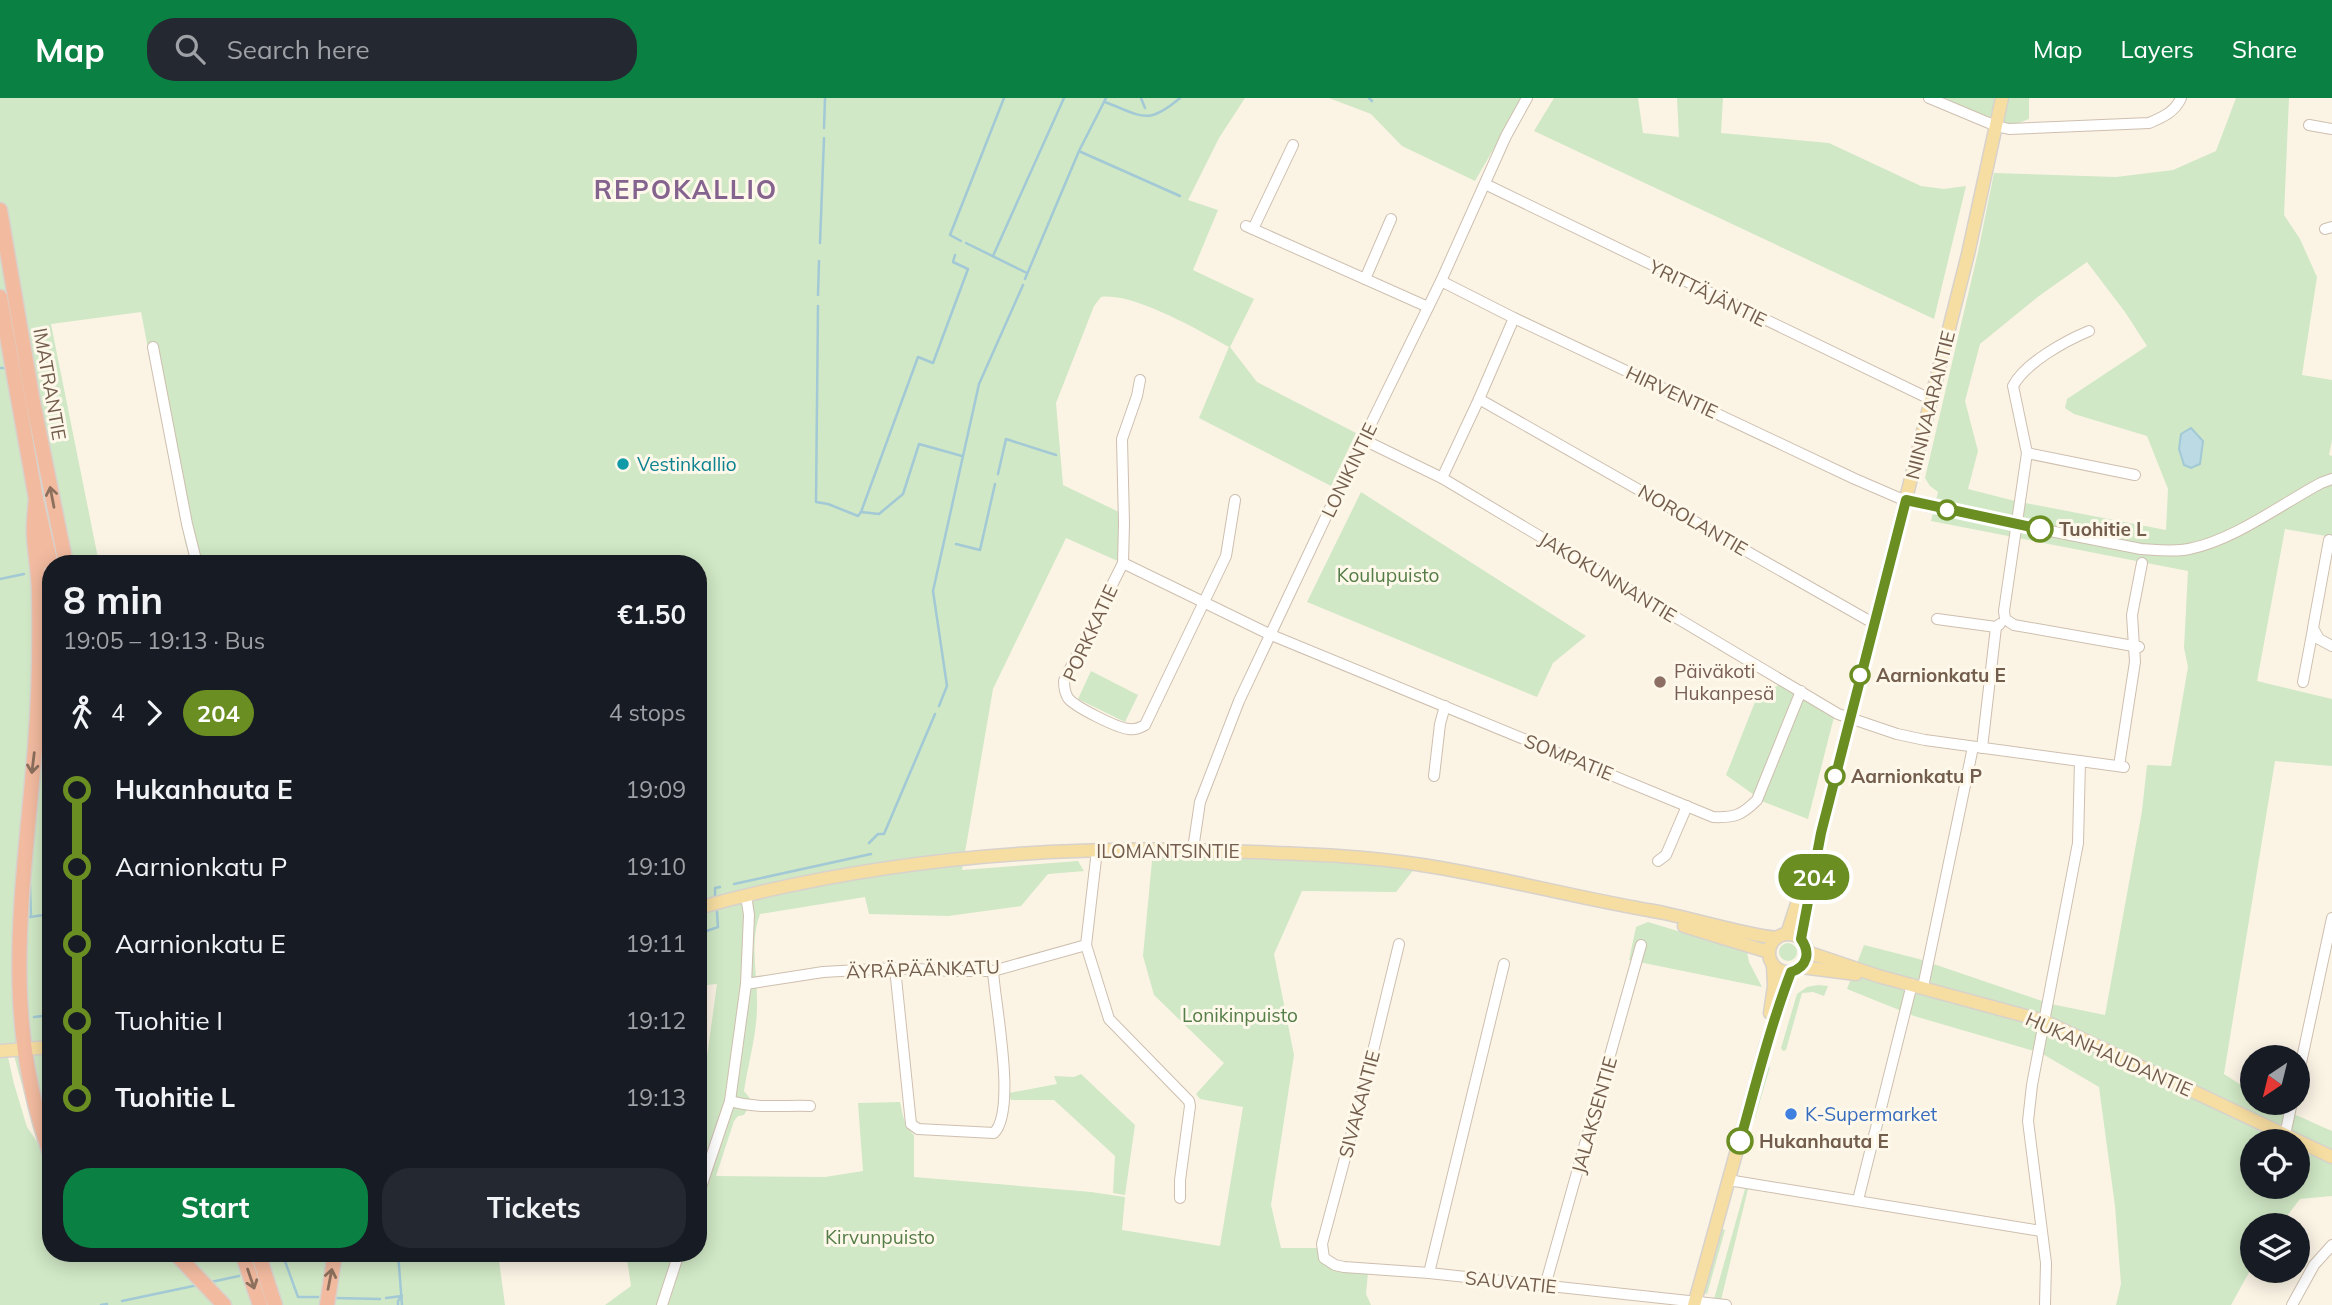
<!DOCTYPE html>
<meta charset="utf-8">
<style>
:root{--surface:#171b24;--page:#242831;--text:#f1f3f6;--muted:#9ea1a6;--accent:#0b8043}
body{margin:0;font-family:Mulish,sans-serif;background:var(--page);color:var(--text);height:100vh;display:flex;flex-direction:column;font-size:26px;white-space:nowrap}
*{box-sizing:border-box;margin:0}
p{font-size:23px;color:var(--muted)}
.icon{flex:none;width:38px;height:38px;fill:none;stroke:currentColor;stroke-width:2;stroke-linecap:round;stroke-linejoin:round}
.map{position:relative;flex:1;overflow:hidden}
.sheet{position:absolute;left:42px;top:457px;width:665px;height:707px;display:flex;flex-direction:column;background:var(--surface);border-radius:28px;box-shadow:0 4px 18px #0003}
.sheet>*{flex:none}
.badge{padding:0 14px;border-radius:23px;font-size:24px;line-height:46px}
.needle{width:46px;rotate:215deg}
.tools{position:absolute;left:2240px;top:947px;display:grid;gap:14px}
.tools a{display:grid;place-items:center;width:70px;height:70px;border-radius:50%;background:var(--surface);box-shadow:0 4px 18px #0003;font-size:35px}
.map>.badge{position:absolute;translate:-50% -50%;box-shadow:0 0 0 4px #fff}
.legs{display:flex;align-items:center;gap:10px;height:77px;padding:0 21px;font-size:23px}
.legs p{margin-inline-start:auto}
.overview{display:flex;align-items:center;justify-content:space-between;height:119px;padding:0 21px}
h1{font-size:38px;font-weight:700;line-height:52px}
.cta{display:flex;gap:14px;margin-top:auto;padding:14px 21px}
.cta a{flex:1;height:80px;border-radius:28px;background:var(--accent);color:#fff;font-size:28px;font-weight:700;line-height:80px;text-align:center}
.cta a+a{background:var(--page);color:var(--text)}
ul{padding:0 21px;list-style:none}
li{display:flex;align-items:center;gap:24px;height:77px;font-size:26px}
li i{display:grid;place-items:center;width:10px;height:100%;margin:0 9px;background:currentColor}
li i::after{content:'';width:18px;height:18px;margin:-9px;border:5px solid;border-radius:50%;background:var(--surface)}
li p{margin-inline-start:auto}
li:first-child i{background:linear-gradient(#0000 50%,currentColor 0)}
li:last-child i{background:linear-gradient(currentColor 50%,#0000 0)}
header{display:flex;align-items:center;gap:42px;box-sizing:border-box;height:98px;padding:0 35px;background:var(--accent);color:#fff}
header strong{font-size:33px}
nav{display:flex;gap:38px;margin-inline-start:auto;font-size:24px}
.search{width:490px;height:63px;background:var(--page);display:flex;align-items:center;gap:18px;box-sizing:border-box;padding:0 24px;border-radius:28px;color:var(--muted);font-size:26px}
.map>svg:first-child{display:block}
</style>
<header>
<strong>Map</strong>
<div class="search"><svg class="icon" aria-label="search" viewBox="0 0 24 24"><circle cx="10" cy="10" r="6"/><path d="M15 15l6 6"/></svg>Search here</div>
<nav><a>Map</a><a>Layers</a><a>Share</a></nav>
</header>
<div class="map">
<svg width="2332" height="1207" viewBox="0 0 2332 1207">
<rect width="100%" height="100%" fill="#fbf4e5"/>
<g fill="#d0e8c5" fill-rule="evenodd">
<path d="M0 0H1245L1219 40 1188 102 1218 112 1193 172 1254 201 1230 249 1257 284 1356 335 1331 388 1199 320 1229 249C1200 233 1133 194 1101 199L1094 208 1056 305 1063 387 1123 416 1122 465 1066 440 993 591 962 772 1078 763 1084 773 1048 776 1021 808 948 818 869 816 865 799 760 816C749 846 758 878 757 908 757 936 748 966 744 993L752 1003 744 1017 738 1018 734 1023 716 1078 825 1079 863 1073 858 1005 900 1004C903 1017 904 1029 914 1037V1079L1091 1094 1125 1099 1122 1132 1220 1148 1243 1009 1200 1001 1196 996 1224 965 1154 897 1143 858 1153 752 1419 765 1396 794 1302 793 1274 856 1294 957 1271 1107 1281 1150H1318L1322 1162 1368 1174 1366 1196 1371 1207H605L631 1188 626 1155H698V1000L704 980 717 886 698 888V466L191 465 185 444 141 214 51 226 99 465 51 466V946L6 950 14 986 27 1029 51 1064V1155H168L217 1207H0Z"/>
<path d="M1329 0H1523L1475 83 1402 48 1371 16Z"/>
<path d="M1554 0H1638L1643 35 1679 39 1677 0H1723L1721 35 1829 45 1921 88 1944 91 1966 88 1934 221 1534 33Z"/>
<path d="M1946 0H2029V21L2013 27 1945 3Z"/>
<path d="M2236 0H2289L2284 117 2300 141 2317 179 2302 277 2332 282V342L2329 357 2332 358V439L2285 431 2257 583 2332 601V668L2275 663 2224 976 2252 994V1004C2276 1005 2309 1024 2332 1033V1098L2300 1101 2280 1127H2252V1169L2231 1207H2116L2121 1186 2115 1108 2099 989 2041 955 1914 918 1847 891 1864 847 1919 861 2051 906 2105 917 2142 713 2147 667 2171 668 2188 569 2184 550 2188 473 1931 423 1938 394 1930 388 1925 380 1978 154 1994 75 2116 79 2173 72 2216 53ZM2087 164 2125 214 2147 248 2067 301 2065 310 2074 316 2147 338 2168 391 2166 432 2015 403 1968 391 1978 353 1965 303 1980 246 2039 198ZM2252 1043H2298V1088H2252Z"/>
<path d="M1361 394 1586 538 1553 565 1537 599 1307 504Z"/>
<path d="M1091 573 1138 597 1125 624 1078 601Z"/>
<path d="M1781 586 1834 619 1808 721 1764 704 1726 677 1757 599Z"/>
<path d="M1648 824 1747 854 1749 864 1762 889 1629 862 1636 829Z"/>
<circle cx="1788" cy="854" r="9"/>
<path d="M1818 887 1828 888 1824 898 1813 894 1802 895 1786 952 1783 953 1781 950 1797 896 1807 889Z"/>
<path d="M51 954V1051C33 1021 22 992 14 957Z"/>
<path d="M1765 967 1770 969 1755 1020 1751 1018Z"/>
<path d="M1081 976 1135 1027 1125 1097 1113 1095 1115 1058 1054 1002H1011L1009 995 1057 986 1054 978 1074 979Z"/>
<path d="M1745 1091H1748L1721 1202 1714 1201Z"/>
<path d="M1722 1131 1725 1132 1707 1196 1704 1195Z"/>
<path d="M182 1155H498L505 1207H228Z"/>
</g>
<path fill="#bbdae3" stroke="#a2c9d5" stroke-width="2" d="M2191 330 2203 343 2200 366 2191 370 2184 367 2179 351 2181 336Z"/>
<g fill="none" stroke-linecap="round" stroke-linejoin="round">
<g stroke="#a2c9d5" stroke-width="2.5">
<path d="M1141 0 1145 10"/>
<path d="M1369 0 1372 3"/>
<path d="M1105 4C1142 18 1147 28 1180 0"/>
<path d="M824 30 825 0"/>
<path d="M1081 54 1180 98"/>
<path d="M961 143 950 137 1004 0"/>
<path d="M820 145 824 40"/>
<path d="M966 145 1027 175"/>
<path d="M993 158 1064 0"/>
<path d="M1025 181 1079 53 1106 0"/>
<path d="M818 197 819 163"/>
<path d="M818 208 816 404 828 406 858 418 861 414 879 416 903 396 919 346 962 358"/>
<path d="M0 270H8"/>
<path d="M998 376 1006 341 1056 357"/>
<path d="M861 414 918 259 933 265 968 171 953 164 955 157"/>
<path d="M956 446 980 452 995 386"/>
<path d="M0 481 24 476"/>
<path d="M939 608 947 588 933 493 979 286 1023 187"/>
<path d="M869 745 878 736H884L935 616"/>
<path d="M734 786 871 756"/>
<path d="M30 787 31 819"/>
<path d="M715 797V790L720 789"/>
<path d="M30 819 51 816"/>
<path d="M698 836 718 829 717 814"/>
<path d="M34 919 51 917"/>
<path d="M282 1155 298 1199H318"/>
<path d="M398 1155 402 1207"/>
<path d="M211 1184 239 1178"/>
<path d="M335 1200 380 1201"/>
<path d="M386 1200 402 1198 398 1203V1207"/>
<path d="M122 1203 198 1187"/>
<path d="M101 1207 107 1206"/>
</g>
<g stroke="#cebfaf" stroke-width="12">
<g id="minor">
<path d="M1929 0 1996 28 2009 31 2149 25C2163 19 2175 14 2181 0"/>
<path d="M2309 27 2332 31"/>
<path d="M1485 86 1932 302"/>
<path d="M1246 128 1428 209"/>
<path d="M1253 131 1293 47"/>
<path d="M2325 131 2332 129"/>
<path d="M1365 181 1391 121"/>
<path d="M1441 183 1514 220 1855 381 1906 403 1925 408 2141 451C2157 452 2174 454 2189 451 2234 442 2280 407 2321 385L2332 381"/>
<path d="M2089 233C2065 243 2025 265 2013 288L2027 355 2004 513 2005 521 2014 527 2139 549"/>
<path d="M153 249 187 426 197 466"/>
<path d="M1140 282 1137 298 1122 341 1124 425 1123 465 1064 583C1064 589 1065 595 1068 600 1075 609 1117 630 1129 631 1135 632 1140 630 1145 627L1226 458 1235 402"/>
<path d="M1479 301 1514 220"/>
<path d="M1364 342 1442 380 1838 616 1897 636 1925 642 2124 669"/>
<path d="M2027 355 2135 377"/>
<path d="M1442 380 1479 301 1873 525"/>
<path d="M2329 442 2313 530 2319 541 2332 548"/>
<path d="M1123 465 1269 536 1713 719C1735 720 1742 717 1757 702L1801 593"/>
<path d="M1937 521 1996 529 2000 526"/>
<path d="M2303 584 2313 531"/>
<path d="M1982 650 1996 529"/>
<path d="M2119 668 2135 564 2132 517 2142 465"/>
<path d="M1434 678 1440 626 1445 608"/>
<path d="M1193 751 1200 704 1239 603 1341 387 1441 183 1506 38 1527 0"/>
<path d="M1658 763 1666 757 1687 708"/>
<path d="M1399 846 1368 974 1322 1146 1324 1160 1335 1167 1344 1169 1429 1175 1726 1207"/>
<path d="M1086 847 1109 921 1189 1003 1190 1008 1180 1082V1100"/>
<path d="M895 870 911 1026 918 1031 994 1035C1017 1012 995 906 993 873"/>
<path d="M746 886 823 874 895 870 954 873H993L1086 847 1097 752"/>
<path d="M1923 889 1973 649"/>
<path d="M2298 979 2332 820"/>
<path d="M730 1003C758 1011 782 1007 810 1008"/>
<path d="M2285 1037 2292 1004"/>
<path d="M1728 1082 2041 1133"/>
<path d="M698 1098 730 1003 746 886 749 817 746 797"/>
<path d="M1858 1102 1912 886"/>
<path d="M1429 1175 1504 866"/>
<path d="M1545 1188 1641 847"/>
<path d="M662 1207 679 1155"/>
<path d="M2045 1207 2046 1165 2028 1023 2032 987 2078 745 2080 663"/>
<path d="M2292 1207 2314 1167 2332 1147"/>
</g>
</g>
<g stroke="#d8d2cd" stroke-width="15">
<g id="major">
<path d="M698 810C877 760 1067 745 1252 754 1309 756 1366 758 1422 767 1494 778 1565 797 1637 810 1646 812 1655 813 1664 815 1701 823 1738 835 1776 840"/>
<path d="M1684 828 1769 854"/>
<path d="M1787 836 1806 778"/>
<circle cx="1788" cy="855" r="19"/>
<path d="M1801 841 1821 735 1968 156 2002 0"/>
<path d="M1807 854 1878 878 2044 923 2332 1059"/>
<path d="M1801 869 1856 876"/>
<path d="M1770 915 1774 888 1773 867"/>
<path d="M0 953 51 949"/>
<path d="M1694 1207 1766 947 1791 874"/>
</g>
</g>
<g stroke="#d8d2cd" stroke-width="17">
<g id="highway">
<path d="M0 112 33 304 66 466"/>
<path d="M0 199 36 401 51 467"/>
<path d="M36 401C35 413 33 426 34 438 35 457 39 476 39 496 40 547 39 599 35 650 23 796 0 919 51 1058"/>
<path d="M175 1155 224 1207"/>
<path d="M242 1155 260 1207"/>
<path d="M258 1155 275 1207"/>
<path d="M327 1207 335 1155"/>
</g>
</g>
<use href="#minor" stroke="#fff" stroke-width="10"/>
<use href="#major" stroke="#f6dda1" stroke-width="12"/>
<use href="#highway" stroke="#f2bba0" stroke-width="14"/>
</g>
<defs><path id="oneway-shaft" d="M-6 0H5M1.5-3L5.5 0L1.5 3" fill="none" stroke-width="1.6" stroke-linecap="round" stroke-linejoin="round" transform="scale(1.75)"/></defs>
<g stroke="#8c705d">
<use href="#oneway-shaft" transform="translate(52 399) rotate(-101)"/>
<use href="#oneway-shaft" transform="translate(33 665) rotate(97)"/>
<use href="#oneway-shaft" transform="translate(251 1181) rotate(71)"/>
<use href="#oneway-shaft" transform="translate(330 1181) rotate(-79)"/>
</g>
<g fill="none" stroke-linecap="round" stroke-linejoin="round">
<g stroke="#fff" stroke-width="16">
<path id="line-1" d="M1740 1043C1756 986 1770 929 1791 874 1807 869 1811 855 1801 841L1821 735 1906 402 2040 431"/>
</g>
<use href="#line-1" stroke="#6b8e23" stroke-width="10"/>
</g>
<circle fill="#0f9aa8" stroke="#fef8eb" stroke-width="2.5" cx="623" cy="366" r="7"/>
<g fill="#fff" stroke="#6b8e23" stroke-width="3.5">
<circle cx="1947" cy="412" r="9"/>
<circle cx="2040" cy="431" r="12"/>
<circle cx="1860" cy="577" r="9"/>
<circle cx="1835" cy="678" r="9"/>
<circle cx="1740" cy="1043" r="12"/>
</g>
<circle fill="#8d6e63" stroke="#fef8eb" stroke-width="2.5" cx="1660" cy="584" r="7"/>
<circle fill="#3f7fe0" stroke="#fef8eb" stroke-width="2.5" cx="1791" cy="1016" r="7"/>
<g text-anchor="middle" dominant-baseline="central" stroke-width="6" stroke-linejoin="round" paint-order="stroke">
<g font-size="19" fill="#735d4c" stroke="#fef8eb">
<text transform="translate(1708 195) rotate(26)">YRITTÄJÄNTIE</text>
<text transform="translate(50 286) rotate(80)">IMATRANTIE</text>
<text transform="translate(1672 294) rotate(25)">HIRVENTIE</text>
<text transform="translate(1930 307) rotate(-76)">NIINIVAARANTIE</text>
<text transform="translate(1349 372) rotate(-64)">LONIKINTIE</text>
<text transform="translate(1693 422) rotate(30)">NOROLANTIE</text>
<text transform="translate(1608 479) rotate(31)">JAKOKUNNANTIE</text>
<text transform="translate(1090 535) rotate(-65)">PORKKATIE</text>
<text transform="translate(1569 659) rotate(22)">SOMPATIE</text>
<text x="1168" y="753">ILOMANTSINTIE</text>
<text transform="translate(923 871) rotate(-2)">ÄYRÄPÄÄNKATU</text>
<text transform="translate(2109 956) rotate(24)">HUKANHAUDANTIE</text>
<text transform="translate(1359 1006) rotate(-75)">SIVAKANTIE</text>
<text transform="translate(1594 1017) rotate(-74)">JALAKSENTIE</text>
<text transform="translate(1511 1184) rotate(6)">SAUVATIE</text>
</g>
<g font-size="19" fill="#0d838f" stroke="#fef8eb" text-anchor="start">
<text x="637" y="366">Vestinkallio</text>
</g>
<g font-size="19" font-weight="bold" fill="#735d4c" stroke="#fef8eb" text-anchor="start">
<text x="2059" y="431">Tuohitie L</text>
<text x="1876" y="577">Aarnionkatu E</text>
<text x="1851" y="678">Aarnionkatu P</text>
<text x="1759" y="1043">Hukanhauta E</text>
</g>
<g font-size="19" fill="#547d47" stroke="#fef8eb">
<text x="1388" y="477">Koulupuisto</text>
<text x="1240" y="917">Lonikinpuisto</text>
<text x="880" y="1139">Kirvunpuisto</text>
</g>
<g font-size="19" fill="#785e54" stroke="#fef8eb" text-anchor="start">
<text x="1674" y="573">Päiväkoti<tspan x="1674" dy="22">Hukanpesä</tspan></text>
</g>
<g font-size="19" fill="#366cbe" stroke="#fef8eb" text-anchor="start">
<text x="1805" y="1016">K-Supermarket</text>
</g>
<g font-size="26" font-weight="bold" letter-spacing="2" fill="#84648f" stroke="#fef8eb">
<text x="686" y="91">REPOKALLIO</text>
</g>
</g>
</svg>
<div class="tools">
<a><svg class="needle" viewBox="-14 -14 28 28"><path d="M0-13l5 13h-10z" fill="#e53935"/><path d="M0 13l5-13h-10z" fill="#9ea1a6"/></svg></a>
<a><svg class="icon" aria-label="locate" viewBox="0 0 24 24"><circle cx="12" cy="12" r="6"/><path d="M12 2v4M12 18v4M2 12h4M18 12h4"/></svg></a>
<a><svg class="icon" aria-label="layers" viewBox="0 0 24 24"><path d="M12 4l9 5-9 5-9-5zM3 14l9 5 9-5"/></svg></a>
</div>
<b class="badge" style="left:1814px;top:779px;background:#6b8e23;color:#fff">204</b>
<section class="sheet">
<div class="overview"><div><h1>8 min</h1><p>19:05 – 19:13 · Bus</p></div><b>€1.50</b></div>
<div class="legs"><svg class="icon" aria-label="walk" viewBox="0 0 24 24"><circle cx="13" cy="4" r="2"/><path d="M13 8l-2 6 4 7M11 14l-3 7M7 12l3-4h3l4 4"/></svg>4<svg class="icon" aria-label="forward" viewBox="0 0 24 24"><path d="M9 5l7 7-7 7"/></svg><b class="badge" style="background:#6b8e23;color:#fff">204</b><p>4 stops</p></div>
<ul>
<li><i style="color:#6b8e23"></i><b>Hukanhauta E</b><p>19:09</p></li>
<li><i style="color:#6b8e23"></i><span>Aarnionkatu P</span><p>19:10</p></li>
<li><i style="color:#6b8e23"></i><span>Aarnionkatu E</span><p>19:11</p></li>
<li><i style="color:#6b8e23"></i><span>Tuohitie I</span><p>19:12</p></li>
<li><i style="color:#6b8e23"></i><b>Tuohitie L</b><p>19:13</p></li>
</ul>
<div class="cta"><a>Start</a><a>Tickets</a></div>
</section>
</div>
